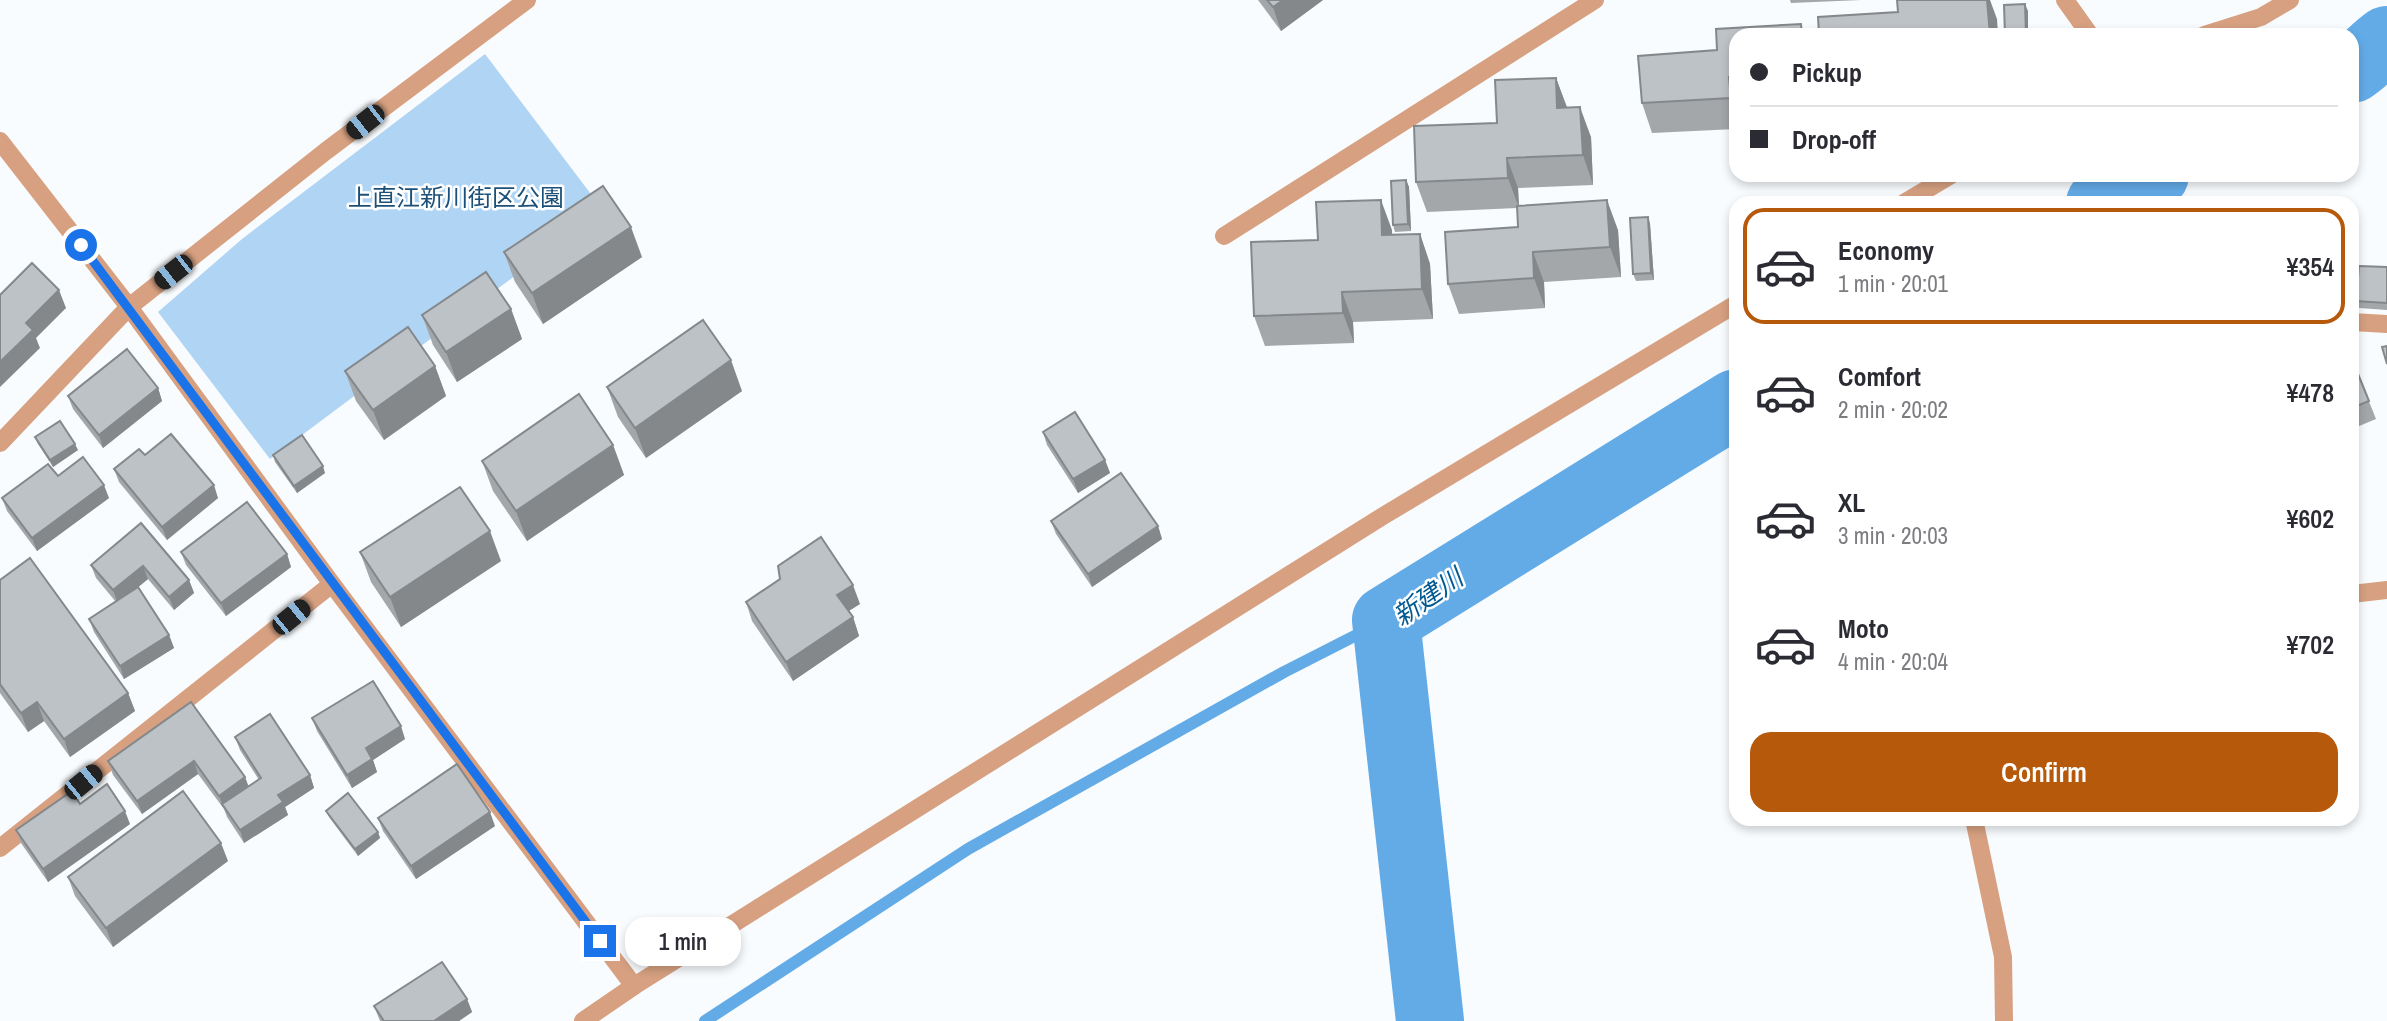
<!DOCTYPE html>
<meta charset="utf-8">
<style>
:root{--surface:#fff;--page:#f7f7f7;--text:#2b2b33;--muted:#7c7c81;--line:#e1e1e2;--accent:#b7590b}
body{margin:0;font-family:"Archivo Narrow","Noto Sans JP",sans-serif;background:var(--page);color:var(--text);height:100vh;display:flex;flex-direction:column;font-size:26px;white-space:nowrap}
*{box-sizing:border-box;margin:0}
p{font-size:23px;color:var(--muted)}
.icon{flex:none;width:38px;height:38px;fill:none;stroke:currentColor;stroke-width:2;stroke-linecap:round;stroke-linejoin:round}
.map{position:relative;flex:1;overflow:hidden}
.sheet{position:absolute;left:1729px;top:196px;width:630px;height:630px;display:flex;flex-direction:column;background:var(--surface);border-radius:21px;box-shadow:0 4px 10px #0003}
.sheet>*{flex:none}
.hud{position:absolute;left:1729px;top:28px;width:630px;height:154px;border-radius:21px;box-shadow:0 4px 10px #0003;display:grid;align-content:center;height:154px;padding:0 21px;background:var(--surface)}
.end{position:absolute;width:32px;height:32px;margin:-16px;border:9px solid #1a73e8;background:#fff;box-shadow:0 0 0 4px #fff}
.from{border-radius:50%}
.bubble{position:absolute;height:49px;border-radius:21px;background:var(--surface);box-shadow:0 4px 10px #0003;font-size:23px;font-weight:600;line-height:49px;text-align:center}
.car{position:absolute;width:21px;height:42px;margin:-21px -10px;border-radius:9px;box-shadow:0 0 5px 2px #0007;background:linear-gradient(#222 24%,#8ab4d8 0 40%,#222 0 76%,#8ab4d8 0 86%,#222 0)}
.hud b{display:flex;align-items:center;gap:24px;height:66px;font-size:26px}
.hud b+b{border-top:2px solid var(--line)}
.hud i{width:18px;height:18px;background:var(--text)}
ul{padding:12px 0 0;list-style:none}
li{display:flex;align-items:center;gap:21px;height:116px;margin:0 14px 10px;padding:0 7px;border:4px solid transparent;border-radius:21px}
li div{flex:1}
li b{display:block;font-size:26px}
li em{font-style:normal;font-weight:600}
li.active{border-color:var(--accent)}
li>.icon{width:63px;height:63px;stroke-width:1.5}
.action{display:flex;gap:14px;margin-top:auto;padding:14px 21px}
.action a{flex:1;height:80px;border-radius:21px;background:var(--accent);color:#fff;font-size:28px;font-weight:600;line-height:80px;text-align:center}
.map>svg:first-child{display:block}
.green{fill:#b0d4f4}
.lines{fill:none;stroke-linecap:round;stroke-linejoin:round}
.stream{stroke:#63abe7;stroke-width:12}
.river{stroke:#63abe7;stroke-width:68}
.minor{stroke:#d7a181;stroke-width:18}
.wall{fill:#a3a7aa}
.shaded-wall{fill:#84888b}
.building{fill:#bdc2c6;stroke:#84888b;stroke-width:2}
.route{stroke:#1a73e8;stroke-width:9}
.labels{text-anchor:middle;stroke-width:5;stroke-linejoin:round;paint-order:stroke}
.park-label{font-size:24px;fill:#1c5078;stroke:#fff}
.water-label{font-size:26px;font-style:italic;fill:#005991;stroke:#fff}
</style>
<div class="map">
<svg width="2387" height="1021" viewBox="0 0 2387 1021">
<rect width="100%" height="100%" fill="#f9fcfe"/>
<!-- green -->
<path class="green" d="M485,54L603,210L270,459L158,312L242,239Z"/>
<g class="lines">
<!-- stream -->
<path class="stream" d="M705,1021L968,849L1284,672L1386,620"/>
<!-- river -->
<g class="river">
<path d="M2352,69C2365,61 2374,49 2387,40"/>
<path d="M2100,203L2155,175"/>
<path d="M1430,1021L1386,620L1736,403"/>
</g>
<!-- minor -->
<g class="minor">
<path d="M2065,0L2090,35"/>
<path d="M2204,35L2261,17L2290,0"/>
<path d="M0,141L129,307L332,584L634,986"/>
<path d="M1904,203L1951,175"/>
<path d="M1224,236L1595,0"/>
<path d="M2352,322L2387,324"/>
<path d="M0,443L129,307L326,151L527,0"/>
<path d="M2352,594L2387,590"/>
<path d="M1974,819L2003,957L2004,1021"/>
<path d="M0,848L332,584"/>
<path d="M583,1021L634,986L1383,516L1736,304"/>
</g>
</g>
<!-- wall -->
<g class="wall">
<path d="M1258,0H1323L1281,31Z"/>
<path d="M1790,0H1861L1791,3Z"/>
<path d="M1736,35V129L1652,133L1642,103L1717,50Z"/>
<path d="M1556,78L1567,107L1591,137L1593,185L1518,188L1519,206L1618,230L1621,277L1544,282L1545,308L1459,314L1448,284L1518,227L1517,208L1427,212L1416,182L1497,123Z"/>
<path d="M1406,180L1409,187L1411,231L1395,232L1393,225Z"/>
<path d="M1648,217L1650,224L1654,280L1636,281L1633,274Z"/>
<path d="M1392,230V235L1420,234L1430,264L1433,319L1353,322L1354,343L1265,346L1254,316L1318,240Z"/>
<path d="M504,252L642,257L543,324L515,282Z"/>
<path d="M2387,267V310L2359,308L2356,301Z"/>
<path d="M511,309L522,339L457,382L433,345L422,315Z"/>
<path d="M2352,359L2376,419L2352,429Z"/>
<path d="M435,366L446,396L384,440L356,401L345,371Z"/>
<path d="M607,387L742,391L646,458L618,417Z"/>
<path d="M158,388L162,401L103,448L73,409L68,396Z"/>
<path d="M1043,432L1105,460L1110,473L1078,493L1047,445Z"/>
<path d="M35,437L78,450L53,467L38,444Z"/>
<path d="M613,445L624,475L527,541L493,491L482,461Z"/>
<path d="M145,455L218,498L167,540L119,482L114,469Z"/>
<path d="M273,455L325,473L297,493L275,462Z"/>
<path d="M58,476L109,498L37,551L7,511L2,498Z"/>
<path d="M1051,521L1158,526L1162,539L1092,587L1056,534Z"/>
<path d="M141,523L189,580L194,593L174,610L148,579L134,590L169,635L174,648L124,679L94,632L89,619L116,602L96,578L91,565Z"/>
<path d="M181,552L287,554L291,567L226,616L186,565Z"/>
<path d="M360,552L501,561L401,627L371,582Z"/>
<path d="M0,580L128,693L135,711L70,757L44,721L28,732L0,693Z"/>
<path d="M746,602L860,604L848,611L853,617L859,636L793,681L752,621Z"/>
<path d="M191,702L245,777L248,786L259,780L240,750L235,737L310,775L314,788L285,807L288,815L244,843L227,817L224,809L198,774L142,814L113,775L108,761Z"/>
<path d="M312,718L405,739L373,760L377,772L352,788L317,731Z"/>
<path d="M80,804L130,824L48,882L21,843L16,830Z"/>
<path d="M326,811L378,832L380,838L358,856L329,817Z"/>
<path d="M378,818L495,826L416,879L383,831Z"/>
<path d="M228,861L113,947L75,896L68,877Z"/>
<path d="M467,999L472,1012L459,1021H380L374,1006Z"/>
</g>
<!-- shaded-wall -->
<g class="shaded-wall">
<path d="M1283,0H1323L1281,31L1273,7Z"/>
<path d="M1987,0H1990L1997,19L1998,35H1990Z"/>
<path d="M2025,4L2028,11V35H2026Z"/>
<path d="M1729,77L1736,96V112L1731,98Z"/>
<path d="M1556,78L1567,108H1557Z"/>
<path d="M1580,107L1591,137L1593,185L1583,155Z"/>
<path d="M1507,158L1518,188L1519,208L1508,178Z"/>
<path d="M1406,180L1409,187L1411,231L1408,224Z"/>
<path d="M1381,200L1392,230L1393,265L1382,235Z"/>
<path d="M1607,200L1618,230L1621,277L1610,247Z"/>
<path d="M1648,217L1650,224L1654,280L1651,273Z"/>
<path d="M631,227L642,257L543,324L532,293Z"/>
<path d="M1420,234L1430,264L1433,319L1422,289Z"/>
<path d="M1533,252L1544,282L1545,308L1534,278Z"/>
<path d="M59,290L66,308L36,338L40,348L0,387V362L26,323Z"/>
<path d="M1342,292L1353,322L1354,343L1343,313Z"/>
<path d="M511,309L522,339L457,382L446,352Z"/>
<path d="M731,360L742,391L646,458L635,428Z"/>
<path d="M435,366L446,396L384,440L373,410Z"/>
<path d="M158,388L162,401L103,448L99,435Z"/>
<path d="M75,444L78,450L53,467L50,460Z"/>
<path d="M613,445L624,475L527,541L516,511Z"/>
<path d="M1105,460L1110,473L1078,493L1073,479Z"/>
<path d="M323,466L325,473L297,493L294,486Z"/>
<path d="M104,485L109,498L37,551L32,538Z"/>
<path d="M214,485L218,498L167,540L162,527Z"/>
<path d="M1158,526L1162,539L1092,587L1088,574Z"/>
<path d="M490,531L501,561L401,627L390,597Z"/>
<path d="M287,554L291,567L226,616L221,603Z"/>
<path d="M143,566L148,579L118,604L113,590Z"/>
<path d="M189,580L194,593L174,610L169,597Z"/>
<path d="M853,585L860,604L844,614L837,595Z"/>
<path d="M853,617L859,636L793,681L786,662Z"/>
<path d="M169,635L174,648L124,679L120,666Z"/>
<path d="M128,693L135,711L70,757L64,739Z"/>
<path d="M37,702L44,721L28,732L21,713Z"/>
<path d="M401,726L405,739L373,760L377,772L352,788L347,775L366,748Z"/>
<path d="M194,761L198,774L142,814L137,801Z"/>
<path d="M310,775L314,788L285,807L288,815L244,843L240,830L278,795Z"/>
<path d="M245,777L250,790L222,804L224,809L219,796Z"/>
<path d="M125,811L130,824L48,882L43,869Z"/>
<path d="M490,812L495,826L416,879L411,866Z"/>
<path d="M378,832L380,838L358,856L355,849Z"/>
<path d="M221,843L228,861L113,947L106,928Z"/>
<path d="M467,999L472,1012L459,1021H434Z"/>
</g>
<!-- building -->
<g class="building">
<path d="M1267,0H1283L1273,7Z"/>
<path d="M1897,0H1987L1990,35H1819L1818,17L1898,12Z"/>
<path d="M2025,4L2026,35H2005L2004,5Z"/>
<path d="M1801,24L1802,35H1736V77H1729L1731,98L1642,103L1638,56L1717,50L1716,29Z"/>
<path d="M1556,78L1557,108L1580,107L1583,155L1507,158L1508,178L1416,182L1414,126L1497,123L1495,80Z"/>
<path d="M1406,180L1408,224L1393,225L1391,181Z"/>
<path d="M603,186L631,227L532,293L504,252Z"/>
<path d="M1381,200L1382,235L1420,234L1422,289L1342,292L1343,313L1254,316L1251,242L1318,240L1316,202Z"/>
<path d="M1607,200L1610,247L1533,252L1534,278L1448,284L1445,232L1518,227L1517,206Z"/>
<path d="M1648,217L1651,273L1633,274L1630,218Z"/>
<path d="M32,263L59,290L26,323L33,330L0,362V295Z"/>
<path d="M2359,266L2387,267V303L2356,301Z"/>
<path d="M486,272L511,309L446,352L422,315Z"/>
<path d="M703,320L731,360L635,428L607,387Z"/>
<path d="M408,327L435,366L373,410L345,371Z"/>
<path d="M2387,346V364L2382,347Z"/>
<path d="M127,349L158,388L99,435L68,396Z"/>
<path d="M2352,359L2369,401L2352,408Z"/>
<path d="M579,394L613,445L516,511L482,461Z"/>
<path d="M1075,412L1105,460L1073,479L1043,432Z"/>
<path d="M60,421L75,444L50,460L35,437Z"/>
<path d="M171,434L214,485L162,527L114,469L139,449L145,455Z"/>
<path d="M302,435L323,466L294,486L273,455Z"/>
<path d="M83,457L104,485L32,538L2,498L48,464L58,476Z"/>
<path d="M1121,473L1158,526L1088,574L1051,521Z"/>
<path d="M460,487L490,531L390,597L360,552Z"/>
<path d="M247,502L287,554L221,603L181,552Z"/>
<path d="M141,523L189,580L169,597L143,566L113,590L91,565Z"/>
<path d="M821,537L853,585L837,595L853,617L786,662L746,602L780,579L778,566Z"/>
<path d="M30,558L128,693L64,739L37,702L21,713L0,684V580Z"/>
<path d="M138,587L169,635L120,666L89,619Z"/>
<path d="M373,681L401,726L366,748L372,759L347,775L312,718Z"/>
<path d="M191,702L245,777L219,796L194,761L137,801L108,761Z"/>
<path d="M270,714L310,775L278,795L283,802L240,830L222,804L261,778L235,737Z"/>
<path d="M457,764L490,812L411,866L378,818Z"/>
<path d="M107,784L125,811L43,869L16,830L72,791L80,804Z"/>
<path d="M183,791L221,843L106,928L68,877Z"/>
<path d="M348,793L378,832L355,849L326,811Z"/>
<path d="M442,962L467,999L434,1021H384L374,1006Z"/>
</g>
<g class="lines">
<!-- route -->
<path class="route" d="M81,245L600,941"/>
</g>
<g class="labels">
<!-- park labels -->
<g class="park-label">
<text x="456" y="206">上直江新川街区公園</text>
</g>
<!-- water labels -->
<g class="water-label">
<text transform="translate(1428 597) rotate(-35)" y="9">新建川</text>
</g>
</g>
</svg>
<i class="end from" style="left:81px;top:245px"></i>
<i class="end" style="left:600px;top:941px"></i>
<div class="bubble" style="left:625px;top:917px;width:116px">1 min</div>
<i class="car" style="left:365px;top:122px;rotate:232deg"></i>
<i class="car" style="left:173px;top:272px;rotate:232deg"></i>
<i class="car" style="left:291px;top:617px;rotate:51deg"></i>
<i class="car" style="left:83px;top:782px;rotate:51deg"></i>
<div class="hud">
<b><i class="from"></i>Pickup</b>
<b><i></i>Drop-off</b>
</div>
<section class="sheet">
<ul>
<li class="active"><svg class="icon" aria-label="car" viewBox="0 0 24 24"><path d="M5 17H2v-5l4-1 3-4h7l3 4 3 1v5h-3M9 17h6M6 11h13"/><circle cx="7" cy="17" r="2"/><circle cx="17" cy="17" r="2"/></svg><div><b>Economy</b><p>1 min · 20:01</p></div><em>¥354</em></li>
<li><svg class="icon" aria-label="car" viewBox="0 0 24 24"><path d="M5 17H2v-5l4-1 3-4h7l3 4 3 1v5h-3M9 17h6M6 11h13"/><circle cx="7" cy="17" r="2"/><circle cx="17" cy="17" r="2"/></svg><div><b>Comfort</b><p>2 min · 20:02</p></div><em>¥478</em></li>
<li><svg class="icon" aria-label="car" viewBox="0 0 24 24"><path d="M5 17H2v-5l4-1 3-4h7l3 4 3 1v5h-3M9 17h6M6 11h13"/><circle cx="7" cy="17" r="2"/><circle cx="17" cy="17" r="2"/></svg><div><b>XL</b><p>3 min · 20:03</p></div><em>¥602</em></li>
<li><svg class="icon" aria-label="car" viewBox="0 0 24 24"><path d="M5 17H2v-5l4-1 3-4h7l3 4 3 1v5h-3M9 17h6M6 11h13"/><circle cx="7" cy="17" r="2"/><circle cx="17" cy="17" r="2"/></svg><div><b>Moto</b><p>4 min · 20:04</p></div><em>¥702</em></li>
</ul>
<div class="action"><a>Confirm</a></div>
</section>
</div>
